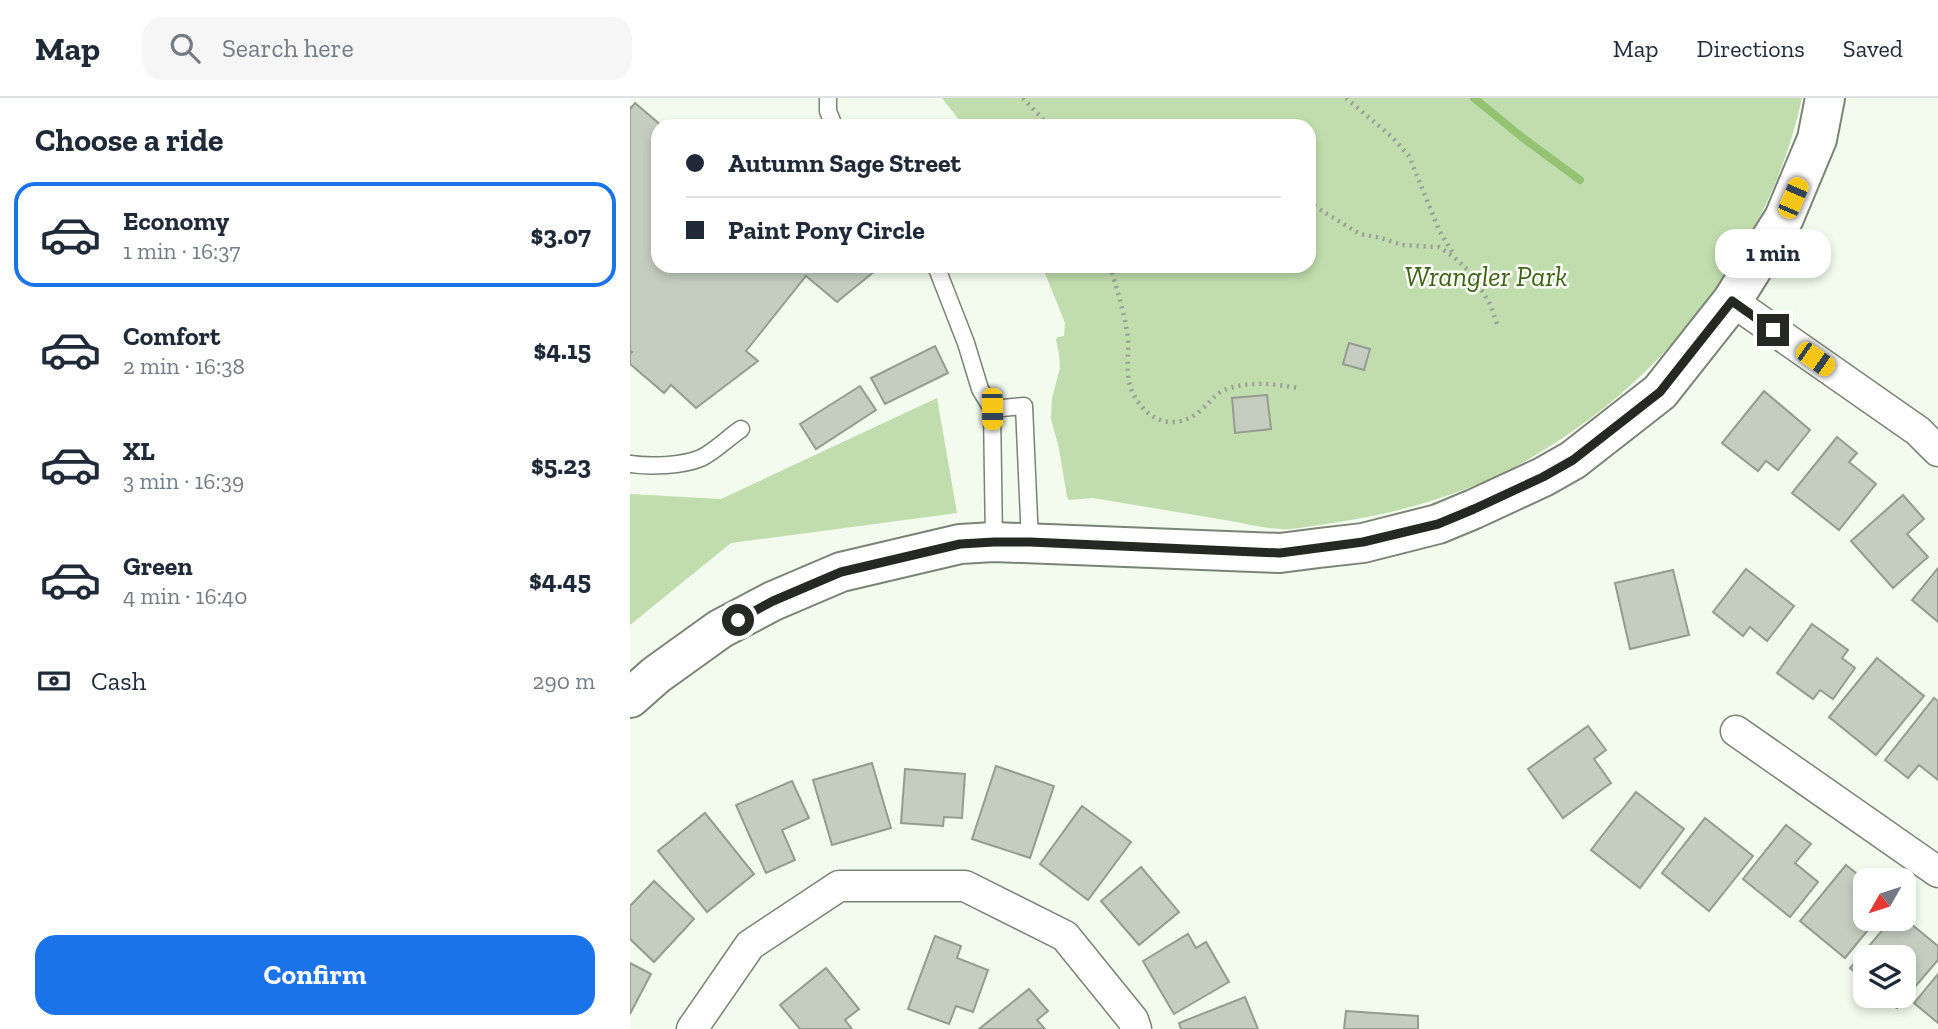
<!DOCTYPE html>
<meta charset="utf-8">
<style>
:root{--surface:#fff;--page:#f6f6f7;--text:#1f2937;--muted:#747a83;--line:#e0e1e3;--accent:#1a73e8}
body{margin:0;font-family:"Zilla Slab",serif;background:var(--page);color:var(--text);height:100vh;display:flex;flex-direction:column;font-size:26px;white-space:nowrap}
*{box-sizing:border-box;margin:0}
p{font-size:23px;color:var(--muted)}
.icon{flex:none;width:38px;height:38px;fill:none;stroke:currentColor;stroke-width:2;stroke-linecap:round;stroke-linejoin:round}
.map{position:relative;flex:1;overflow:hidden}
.drawer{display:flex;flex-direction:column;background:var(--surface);width:630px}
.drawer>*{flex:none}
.banner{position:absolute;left:21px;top:21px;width:665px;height:154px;border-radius:21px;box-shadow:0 4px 10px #0003;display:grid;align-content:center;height:154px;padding:0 35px;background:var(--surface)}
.needle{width:46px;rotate:231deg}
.tools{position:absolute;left:1223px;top:770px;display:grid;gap:14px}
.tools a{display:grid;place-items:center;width:63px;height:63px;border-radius:14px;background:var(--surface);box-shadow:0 4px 10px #0003;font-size:35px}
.end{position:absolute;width:32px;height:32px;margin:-16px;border:9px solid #252823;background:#fff;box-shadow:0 0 0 4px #fff}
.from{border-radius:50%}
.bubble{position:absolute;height:49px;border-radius:21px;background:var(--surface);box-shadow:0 4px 10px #0003;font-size:23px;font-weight:700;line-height:49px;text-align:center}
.car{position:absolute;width:21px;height:42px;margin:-21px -10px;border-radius:9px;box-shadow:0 0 5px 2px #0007;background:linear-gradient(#f5c518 24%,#345 0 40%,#f5c518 0 76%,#345 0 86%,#f5c518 0)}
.banner b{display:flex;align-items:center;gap:24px;height:66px;font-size:26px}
.banner b+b{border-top:2px solid var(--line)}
.banner i{width:18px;height:18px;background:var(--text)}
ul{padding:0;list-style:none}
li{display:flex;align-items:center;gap:21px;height:105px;margin:0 14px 10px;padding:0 21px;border:4px solid transparent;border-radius:21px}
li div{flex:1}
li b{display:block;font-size:26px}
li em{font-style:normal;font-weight:700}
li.on{border-color:var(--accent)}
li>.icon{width:63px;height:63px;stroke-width:1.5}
h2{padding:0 35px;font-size:32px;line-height:84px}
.pay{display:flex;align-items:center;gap:18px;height:77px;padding:0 35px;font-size:26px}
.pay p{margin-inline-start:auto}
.button{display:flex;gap:14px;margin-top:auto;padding:14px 35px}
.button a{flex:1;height:80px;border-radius:21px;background:var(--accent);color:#fff;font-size:28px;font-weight:700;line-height:80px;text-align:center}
header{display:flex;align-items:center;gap:42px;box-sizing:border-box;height:98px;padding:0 35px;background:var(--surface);border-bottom:2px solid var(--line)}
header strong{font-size:33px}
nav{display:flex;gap:38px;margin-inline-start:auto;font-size:24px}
.search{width:490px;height:63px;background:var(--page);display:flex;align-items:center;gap:18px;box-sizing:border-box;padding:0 24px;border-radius:21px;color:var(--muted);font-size:26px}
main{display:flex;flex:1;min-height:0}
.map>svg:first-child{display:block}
.green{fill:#c1ddad}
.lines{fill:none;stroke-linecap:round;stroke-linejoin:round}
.stream{stroke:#96c273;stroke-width:8}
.building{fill:#c5cdc0;stroke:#949c8f;stroke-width:2}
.service-casing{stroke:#7b8276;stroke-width:19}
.minor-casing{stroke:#7b8276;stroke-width:33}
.tertiary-casing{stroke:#7b8276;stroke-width:42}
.path{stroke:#989e94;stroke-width:4.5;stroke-dasharray:2 5;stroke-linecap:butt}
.service{stroke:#fff;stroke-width:16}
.minor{stroke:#fff;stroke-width:30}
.tertiary{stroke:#fff;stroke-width:38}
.route{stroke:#252823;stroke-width:9}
.labels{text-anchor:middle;stroke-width:5;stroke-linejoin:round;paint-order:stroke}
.park-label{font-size:28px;font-style:italic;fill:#3d6412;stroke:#fff}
</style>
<header>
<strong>Map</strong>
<div class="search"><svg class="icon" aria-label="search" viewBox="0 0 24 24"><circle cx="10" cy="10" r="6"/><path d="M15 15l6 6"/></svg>Search here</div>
<nav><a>Map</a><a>Directions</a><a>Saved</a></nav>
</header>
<main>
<section class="drawer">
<h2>Choose a ride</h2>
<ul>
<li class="on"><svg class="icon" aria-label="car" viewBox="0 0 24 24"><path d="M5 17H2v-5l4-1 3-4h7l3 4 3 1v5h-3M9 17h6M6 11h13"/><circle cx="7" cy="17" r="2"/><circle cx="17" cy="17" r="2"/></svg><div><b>Economy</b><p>1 min · 16:37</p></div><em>$3.07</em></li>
<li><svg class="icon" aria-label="car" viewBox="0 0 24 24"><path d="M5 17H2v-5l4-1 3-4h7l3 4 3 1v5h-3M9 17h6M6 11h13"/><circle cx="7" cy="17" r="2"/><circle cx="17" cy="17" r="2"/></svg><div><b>Comfort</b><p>2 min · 16:38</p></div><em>$4.15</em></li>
<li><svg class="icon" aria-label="car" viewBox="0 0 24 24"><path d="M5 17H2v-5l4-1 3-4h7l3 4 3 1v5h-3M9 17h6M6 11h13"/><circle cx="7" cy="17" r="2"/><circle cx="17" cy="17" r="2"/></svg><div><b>XL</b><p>3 min · 16:39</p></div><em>$5.23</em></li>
<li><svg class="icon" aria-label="car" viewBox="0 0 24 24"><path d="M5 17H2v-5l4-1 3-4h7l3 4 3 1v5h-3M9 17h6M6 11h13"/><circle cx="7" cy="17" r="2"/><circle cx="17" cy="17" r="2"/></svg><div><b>Green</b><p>4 min · 16:40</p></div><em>$4.45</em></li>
</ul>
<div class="pay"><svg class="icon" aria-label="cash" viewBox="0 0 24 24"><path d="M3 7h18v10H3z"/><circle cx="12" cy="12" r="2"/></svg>Cash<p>290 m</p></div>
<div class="button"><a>Confirm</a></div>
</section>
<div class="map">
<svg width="1308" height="931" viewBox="0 0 1308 931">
<rect width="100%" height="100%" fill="#f2fbed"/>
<!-- green -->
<g class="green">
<path d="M312,0H1172C1139,152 1033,284 899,361C857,386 809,402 761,414C735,420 709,424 683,428C673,429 662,432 651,431C631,430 609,424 589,421C547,414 505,407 463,400L439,402L437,399L429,350L421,321L422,300L430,270L429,257L426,241L428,239L434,238L435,225L412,168H679V28H334Z"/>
<path d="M307,300L327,415L101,445L0,527V396L91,401Z"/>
</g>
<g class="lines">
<!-- stream -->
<path class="stream" d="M844,0L893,40L950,82"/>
</g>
<!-- building -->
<g class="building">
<path d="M5,5L32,28H28V168H251L207,204L176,178L116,253L128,263L66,310L41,287L34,295L0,266V256L2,254L0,253V9L1,10Z"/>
<path d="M719,245L740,251L734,272L713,266Z"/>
<path d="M305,248L318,275L255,306L241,280Z"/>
<path d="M230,288L246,312L186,351L170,326Z"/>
<path d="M1134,293L1180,332L1148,372L1136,363L1128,373L1092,345Z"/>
<path d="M637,297L641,331L605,335L602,300Z"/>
<path d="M1207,339L1227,355L1219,364L1246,386L1209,432L1162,395Z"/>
<path d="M1273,397L1294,421L1277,436L1298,459L1263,490L1221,443Z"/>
<path d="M1308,470V524L1282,502Z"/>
<path d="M1116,471L1164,508L1137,543L1120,529L1113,538L1083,514Z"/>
<path d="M1043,472L1059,537L1000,551L985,485Z"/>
<path d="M1182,526L1218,552L1212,560L1225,570L1203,601L1190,592L1183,601L1147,575Z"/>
<path d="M1247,560L1294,598L1246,657L1199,619Z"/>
<path d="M1304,600L1308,603V682L1289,667L1278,680L1255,662Z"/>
<path d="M958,628L976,652L964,661L981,685L933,720L898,671Z"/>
<path d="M242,665L261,730L202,747L183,682Z"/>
<path d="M366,668L424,688L400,760L342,741Z"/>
<path d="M275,671L335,676L332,720L314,719L313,728L271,725Z"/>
<path d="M162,683L179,720L152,732L165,762L136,775L106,707Z"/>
<path d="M1006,694L1054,731L1010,790L961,752Z"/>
<path d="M452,708L501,744L458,802L410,766Z"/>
<path d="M75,715L124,776L77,814L28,753Z"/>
<path d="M1075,720L1123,758L1079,813L1032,775Z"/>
<path d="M1156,727L1181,746L1165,765L1188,784L1160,819L1113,781Z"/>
<path d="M1216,767L1236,783V786L1228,796L1236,802V821H1247L1215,860L1170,823Z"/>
<path d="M511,769L549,814L509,847L471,803Z"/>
<path d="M24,783L64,821L24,864L0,841V808Z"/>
<path d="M1274,820L1308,848V862L1267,910L1252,898H1274V859H1236V883L1220,870L1262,821Z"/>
<path d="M558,836L566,850L576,844L599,884L544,916L513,863Z"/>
<path d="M305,838L331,848L327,860L358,872L343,914L326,908L319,926L278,911Z"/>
<path d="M0,865L21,876L0,916Z"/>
<path d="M196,870L229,911L215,922L222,931H170L150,907Z"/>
<path d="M1308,876V925L1284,905Z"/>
<path d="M399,891L418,913L407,922L415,931H349Z"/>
<path d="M615,899L628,931H551L549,925Z"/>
<path d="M716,913L788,918V931H714Z"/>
</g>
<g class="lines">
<defs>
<g id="service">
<path d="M198,0V13L204,28"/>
<path d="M306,168L336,245L350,291L362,311L364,444"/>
<path d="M362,311L394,308L400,444"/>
<path d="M0,366C20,369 52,368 71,360C84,354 99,339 111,331"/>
</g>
<g id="minor">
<path d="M1102,203L1288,333L1308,353"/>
<path d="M1106,633L1308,774"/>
<path d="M62,931L120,847L209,788H335L435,838L503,922L506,931"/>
</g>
<path id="tertiary" d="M0,600L26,577L90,531L143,503L211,474L330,446L364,444L650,455L689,450L733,445L808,426L844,411L913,379L943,362L1030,294L1102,203L1154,120L1187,41L1195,0"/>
</defs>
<!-- service casing -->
<use href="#service" class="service-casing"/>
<!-- minor casing -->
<use href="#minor" class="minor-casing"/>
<!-- tertiary casing -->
<use href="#tertiary" class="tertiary-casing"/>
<!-- path -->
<g class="path">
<path d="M393,0L419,28"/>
<path d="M716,0L763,40L779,58L809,132L824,157"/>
<path d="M679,103L689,111L730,136L751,140L772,147L809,149L825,160L841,175L860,206L867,226"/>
<path d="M480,168C487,192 495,216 498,241C499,254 496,270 499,283C501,295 509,307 518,315C534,328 555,327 571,312C582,303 584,295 600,290C623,283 645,286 669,290"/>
</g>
<!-- service -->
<use href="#service" class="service"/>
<!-- minor -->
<use href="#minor" class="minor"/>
<!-- tertiary -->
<use href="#tertiary" class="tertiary"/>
</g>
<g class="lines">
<!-- route -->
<path class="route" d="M108,522L143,503L211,474L330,446L364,444H400L650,455L733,444L808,426L844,411L913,379L943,362L1030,294L1102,203L1143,232"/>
</g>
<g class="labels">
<!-- park labels -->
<g class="park-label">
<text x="856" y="188">Wrangler Park</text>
</g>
</g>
</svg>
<div class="tools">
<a><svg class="needle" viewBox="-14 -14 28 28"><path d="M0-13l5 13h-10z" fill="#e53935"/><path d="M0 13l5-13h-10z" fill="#747a83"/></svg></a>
<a><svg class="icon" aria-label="layers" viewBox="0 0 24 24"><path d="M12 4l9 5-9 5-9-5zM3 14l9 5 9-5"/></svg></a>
</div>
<i class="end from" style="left:108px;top:522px"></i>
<i class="end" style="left:1143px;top:232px"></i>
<div class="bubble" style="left:1085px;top:131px;width:116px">1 min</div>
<i class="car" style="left:1163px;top:100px;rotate:23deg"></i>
<i class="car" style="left:1185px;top:261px;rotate:125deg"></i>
<i class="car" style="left:362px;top:311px;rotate:179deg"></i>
<div class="banner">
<b><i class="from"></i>Autumn Sage Street</b>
<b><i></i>Paint Pony Circle</b>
</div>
</div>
</main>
